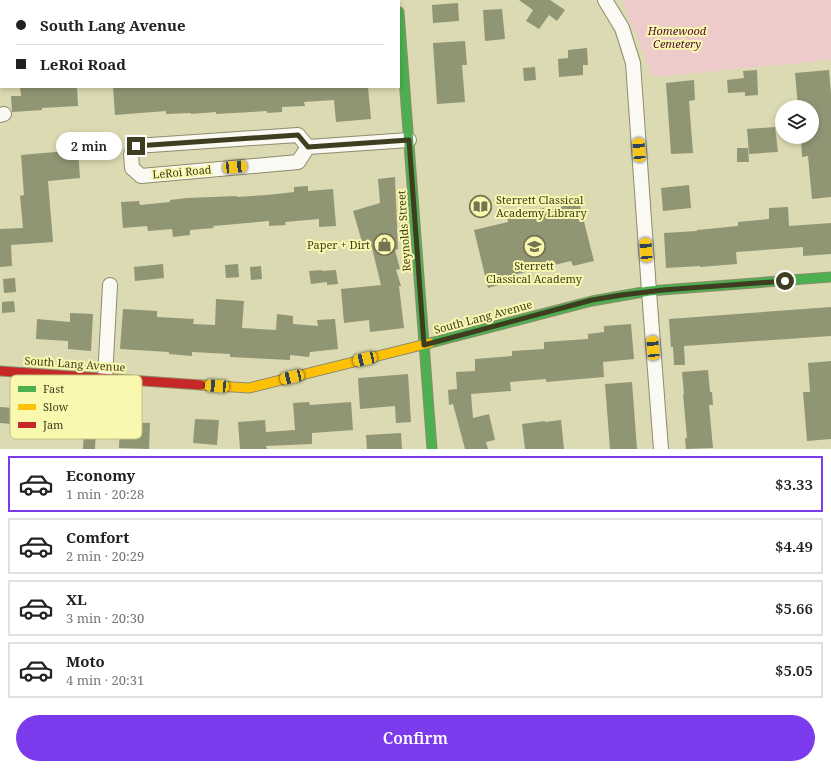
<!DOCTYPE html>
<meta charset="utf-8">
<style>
:root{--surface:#fff;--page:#f6f6f6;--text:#222;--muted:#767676;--line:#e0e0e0;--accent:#7c3aed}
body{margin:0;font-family:"Noto Serif",serif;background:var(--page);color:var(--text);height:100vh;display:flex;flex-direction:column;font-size:15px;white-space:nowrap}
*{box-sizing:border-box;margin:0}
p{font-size:13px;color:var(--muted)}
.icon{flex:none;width:22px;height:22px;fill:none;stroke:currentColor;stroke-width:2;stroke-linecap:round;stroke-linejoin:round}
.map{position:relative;height:449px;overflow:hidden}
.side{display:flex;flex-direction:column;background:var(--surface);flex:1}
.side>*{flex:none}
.guide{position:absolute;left:0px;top:0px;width:400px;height:88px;box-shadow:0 2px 6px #0003;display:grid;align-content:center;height:88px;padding:0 16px;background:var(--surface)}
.buttons{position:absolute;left:775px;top:100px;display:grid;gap:8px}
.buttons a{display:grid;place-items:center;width:44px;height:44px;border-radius:50%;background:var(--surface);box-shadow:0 2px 6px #0003;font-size:20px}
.end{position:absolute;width:18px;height:18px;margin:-9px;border:5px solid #3e3d1f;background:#fff;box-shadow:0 0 0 2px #fff}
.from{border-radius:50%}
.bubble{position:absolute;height:28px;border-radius:14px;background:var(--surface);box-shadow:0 2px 6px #0003;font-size:13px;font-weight:600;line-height:28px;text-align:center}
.car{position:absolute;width:12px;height:24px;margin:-12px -6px;border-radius:5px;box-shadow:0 0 3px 1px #0007;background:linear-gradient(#f5c518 24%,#345 0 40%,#f5c518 0 76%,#345 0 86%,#f5c518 0)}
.guide b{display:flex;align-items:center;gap:14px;height:38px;font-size:15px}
.guide b+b{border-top:1px solid var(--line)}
.guide i{width:10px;height:10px;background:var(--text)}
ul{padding:7px 0 0;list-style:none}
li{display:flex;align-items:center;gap:12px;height:56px;margin:0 8px 6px;padding:0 8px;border:2px solid var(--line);border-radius:0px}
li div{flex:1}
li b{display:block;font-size:15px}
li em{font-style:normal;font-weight:600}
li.active{border-color:var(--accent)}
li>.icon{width:36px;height:36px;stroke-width:1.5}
.cta{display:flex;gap:8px;margin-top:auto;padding:8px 16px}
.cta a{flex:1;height:46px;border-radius:24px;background:var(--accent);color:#fff;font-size:16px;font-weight:600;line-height:46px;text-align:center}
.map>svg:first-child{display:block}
.green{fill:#edcbca}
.building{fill:#909574}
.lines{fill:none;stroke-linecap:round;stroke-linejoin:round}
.street-casing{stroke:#8d8c6c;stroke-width:16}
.fast-casing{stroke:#8d8c6c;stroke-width:11}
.slow-casing{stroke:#8d8c6c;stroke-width:11}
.jam-casing{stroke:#8d8c6c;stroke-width:11}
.street{stroke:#faf9f3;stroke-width:14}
.fast{stroke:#4caf50;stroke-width:9}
.slow{stroke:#ffc107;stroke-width:9}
.jam{stroke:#c62828;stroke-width:9}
.route{stroke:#3e3d1f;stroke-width:5}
.labels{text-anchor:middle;stroke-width:4;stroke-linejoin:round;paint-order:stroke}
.park-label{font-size:11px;font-style:italic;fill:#4a0a33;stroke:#f9f8ae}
.street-label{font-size:11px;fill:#3e3d1f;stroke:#f9f8ae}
.poi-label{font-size:11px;fill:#3e3d1f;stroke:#f9f8ae;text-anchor:start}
.key{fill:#f9f8ae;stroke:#c1c083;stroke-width:1}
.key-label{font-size:11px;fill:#3e3d1f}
</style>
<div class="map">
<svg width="831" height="449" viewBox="0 0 831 449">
<rect width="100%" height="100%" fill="#dbdab2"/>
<!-- green -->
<path class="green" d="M622,0H831V60L653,77Z"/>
<!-- building -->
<g class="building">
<path d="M519,0H550L565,10L557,21L549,15L539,29L526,21L533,10Z"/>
<path d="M458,3L459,21L433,23L432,5Z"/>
<path d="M502,9L505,39L485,41L483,10Z"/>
<path d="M465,41L467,65H462L465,102L437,104L433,43Z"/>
<path d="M587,48L588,65H583V75L559,77L558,59L568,58V50Z"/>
<path d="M535,67L536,80L524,81L523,68Z"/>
<path d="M757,70L758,95L745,96V92L728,93L727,80L744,78L743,71Z"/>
<path d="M829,70L831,94V197L812,199L808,156L802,157L801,137H812V107H798L795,73Z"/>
<path d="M694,80L695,100L689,101L693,153L671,154L666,83Z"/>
<path d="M20,87H77L78,106L42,108V110L12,112L11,96H21Z"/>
<path d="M113,87H304V88L317,87H368L371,119L336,122L334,100L304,102L305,106L282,107V112L267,113V111L216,114V112L191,114V113L166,114V111L115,115Z"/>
<path d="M775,127L778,152L749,154L747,129Z"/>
<path d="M737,148H748L749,162H737Z"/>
<path d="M78,150L80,178L48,181L53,242L11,245L12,266L0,267V229L23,228L20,196L24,195L21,155Z"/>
<path d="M395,177L398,249L395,250L400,269L396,270L401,286H399L404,328L370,332L369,320L344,323L341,289L381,285L370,240L362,242L353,211L380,203L378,179Z"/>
<path d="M689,185L691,208L663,211L661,188Z"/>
<path d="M308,186V191L333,189L336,226L319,227V219L285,222L286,225L269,226V221L213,226L214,228L190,230V235L173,237L172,229L148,231L147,226L123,228L121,202L139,201L140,205L170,202V200L187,198L237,196V197L267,195L294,192V187Z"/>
<path d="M579,202L594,261L573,266L571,261L505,277L506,283L488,288L474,230L508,222L507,217L544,208L545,211Z"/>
<path d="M788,207L789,226L831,223V254L803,256V247L736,252L737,264L700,267V266L666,268L664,233L697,231V230L738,226V222L769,219V208Z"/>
<path d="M163,264L164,278L135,281L134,267Z"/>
<path d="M238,264L239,277L226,278L225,265Z"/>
<path d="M261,266L262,279L251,280L250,267Z"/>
<path d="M322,270V271L336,270L338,284L327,285V282L311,284L309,271Z"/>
<path d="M15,278L16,292L4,293L3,279Z"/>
<path d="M216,299L244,301L242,328L276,330L277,314L293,316V324L318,326L317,320L335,319L338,349L310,352L309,357L290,355V360L230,357V354L192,352V356L169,354V352L120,349L123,309L157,311V317L194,319L193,324L215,325Z"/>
<path d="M14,301L15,312L2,313V302Z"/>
<path d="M831,307V336L684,346L685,365H674L673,347H671L669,319Z"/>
<path d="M70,313L93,314L91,351L68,349V341L36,339L37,319L70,322Z"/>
<path d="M631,324L634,359L603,362L604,377L546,382V379L510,382L511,391L471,394L473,418L489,414L495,440L486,442L488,449H465L453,404L449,405L448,390L457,389L456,372L475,371V359L512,356V351L544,349V342L588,339V334L604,332V326Z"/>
<path d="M831,361V439L807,441L803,392H810L808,363Z"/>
<path d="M708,370L710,392H712L713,405H709L713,448L686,449L685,438H687L683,394H684L682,372Z"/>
<path d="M408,374L411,422L396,423L395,406L360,409L358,378Z"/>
<path d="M632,382L637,449H610L605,384Z"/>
<path d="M15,391L41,392L40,395L100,399L98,425H96L95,449H83L84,430L0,423V407L14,408Z"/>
<path d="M309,402L310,405L351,402L353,430L312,433V444L266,446L267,449H240L238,422L265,420L266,432L295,430L293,403Z"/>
<path d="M195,419L219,420L217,445L193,443Z"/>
<path d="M561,420L564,449H525L522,424L545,421V422Z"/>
<path d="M120,422L150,423L149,449L119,448Z"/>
<path d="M401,433L402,449H367L366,435Z"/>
</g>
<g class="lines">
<defs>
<g id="street">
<path d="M605,0L622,28L633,63L649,291L661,449"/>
<path d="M0,115L4,114"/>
<path d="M308,147L298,162L141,176L132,168L131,154L136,146L298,135L308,147L409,140"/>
<path d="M105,378L110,285"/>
</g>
<g id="fast">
<path d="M399,12L432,449"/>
<path d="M430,343L592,301L649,291L831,277"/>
</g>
<path id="slow" d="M201,385L249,388L430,343"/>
<path id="jam" d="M0,371L201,385"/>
</defs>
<!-- street casing -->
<use href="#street" class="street-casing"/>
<!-- fast casing -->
<use href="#fast" class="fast-casing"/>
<!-- slow casing -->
<use href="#slow" class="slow-casing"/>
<!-- jam casing -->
<use href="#jam" class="jam-casing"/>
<!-- street -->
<use href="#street" class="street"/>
<!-- fast -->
<use href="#fast" class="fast"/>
<!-- slow -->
<use href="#slow" class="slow"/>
<!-- jam -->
<use href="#jam" class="jam"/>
</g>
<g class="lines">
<!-- route -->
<path class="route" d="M136,146L298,135L308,147L409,140L424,345L592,300L622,295L663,290L785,281"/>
</g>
<!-- icons -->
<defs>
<symbol id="library-ring" viewBox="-11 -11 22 22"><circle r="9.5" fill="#f9f8ae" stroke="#757452" stroke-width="1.5"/><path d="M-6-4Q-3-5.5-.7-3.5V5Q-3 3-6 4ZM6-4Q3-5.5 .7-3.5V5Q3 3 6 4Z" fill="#757452"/></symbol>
<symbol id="shop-ring" viewBox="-11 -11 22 22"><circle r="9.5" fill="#f9f8ae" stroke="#757452" stroke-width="1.5"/><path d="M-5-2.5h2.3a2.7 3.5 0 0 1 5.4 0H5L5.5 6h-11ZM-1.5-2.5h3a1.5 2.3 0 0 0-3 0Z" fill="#757452"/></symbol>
<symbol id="school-ring" viewBox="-11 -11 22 22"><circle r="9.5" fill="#f9f8ae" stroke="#757452" stroke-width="1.5"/><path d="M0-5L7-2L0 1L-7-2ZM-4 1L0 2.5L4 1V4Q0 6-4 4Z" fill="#757452"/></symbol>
</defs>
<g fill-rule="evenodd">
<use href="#library-ring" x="468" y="194" width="25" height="25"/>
<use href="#shop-ring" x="372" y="232" width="25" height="25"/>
<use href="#school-ring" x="522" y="234" width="25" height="25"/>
</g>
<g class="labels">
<!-- park labels -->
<g class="park-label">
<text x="677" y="35">Homewood<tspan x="677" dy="13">Cemetery</tspan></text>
</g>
<!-- street labels -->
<g class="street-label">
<text transform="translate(182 172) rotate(-5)" y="4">LeRoi Road</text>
<text transform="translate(404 231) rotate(-94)" y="4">Reynolds Street</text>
<text transform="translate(483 317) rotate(-15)" y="4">South Lang Avenue</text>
<text transform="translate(75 364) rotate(4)" y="4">South Lang Avenue</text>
</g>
<!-- poi labels -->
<g class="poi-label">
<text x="496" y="204">Sterrett Classical<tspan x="496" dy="13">Academy Library</tspan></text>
<text x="370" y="249" text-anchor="end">Paper + Dirt</text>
<text x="534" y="270" text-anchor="middle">Sterrett<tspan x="534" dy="13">Classical Academy</tspan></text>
</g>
</g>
<!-- legend -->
<rect x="10" y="375" width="132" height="64" rx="6" class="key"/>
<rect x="18" y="386" width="18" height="6" fill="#4caf50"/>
<rect x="18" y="404" width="18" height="6" fill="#ffc107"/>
<rect x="18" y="422" width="18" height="6" fill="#c62828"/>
<g class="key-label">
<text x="43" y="393">Fast</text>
<text x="43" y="411">Slow</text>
<text x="43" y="429">Jam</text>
</g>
</svg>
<div class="buttons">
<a><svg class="icon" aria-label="layers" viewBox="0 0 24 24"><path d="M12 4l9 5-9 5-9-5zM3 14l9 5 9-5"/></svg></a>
</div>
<i class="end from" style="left:785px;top:281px"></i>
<i class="end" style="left:136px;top:146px"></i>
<div class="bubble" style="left:56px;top:132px;width:66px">2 min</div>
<i class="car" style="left:639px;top:150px;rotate:356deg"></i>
<i class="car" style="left:235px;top:167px;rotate:85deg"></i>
<i class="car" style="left:646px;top:250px;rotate:356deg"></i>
<i class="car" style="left:653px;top:348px;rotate:355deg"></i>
<i class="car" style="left:365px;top:359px;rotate:257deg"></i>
<i class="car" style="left:292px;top:377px;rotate:257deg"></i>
<i class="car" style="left:217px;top:386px;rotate:274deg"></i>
<div class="guide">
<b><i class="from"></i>South Lang Avenue</b>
<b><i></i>LeRoi Road</b>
</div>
</div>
<section class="side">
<ul>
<li class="active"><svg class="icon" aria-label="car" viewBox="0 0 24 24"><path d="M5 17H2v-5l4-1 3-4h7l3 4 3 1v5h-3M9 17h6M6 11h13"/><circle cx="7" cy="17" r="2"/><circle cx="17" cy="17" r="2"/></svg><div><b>Economy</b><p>1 min · 20:28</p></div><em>$3.33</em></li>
<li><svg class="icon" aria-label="car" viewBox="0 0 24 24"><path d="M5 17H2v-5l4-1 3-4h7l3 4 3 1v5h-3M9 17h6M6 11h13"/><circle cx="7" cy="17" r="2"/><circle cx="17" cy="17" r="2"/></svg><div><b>Comfort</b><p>2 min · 20:29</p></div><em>$4.49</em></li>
<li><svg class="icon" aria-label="car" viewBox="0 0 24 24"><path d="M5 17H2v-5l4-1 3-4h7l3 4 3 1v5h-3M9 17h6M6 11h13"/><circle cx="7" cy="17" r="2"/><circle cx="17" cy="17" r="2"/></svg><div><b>XL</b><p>3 min · 20:30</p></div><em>$5.66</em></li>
<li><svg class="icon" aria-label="car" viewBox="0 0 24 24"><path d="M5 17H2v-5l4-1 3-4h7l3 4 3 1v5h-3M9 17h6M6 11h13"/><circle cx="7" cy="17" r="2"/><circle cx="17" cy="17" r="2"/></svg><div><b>Moto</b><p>4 min · 20:31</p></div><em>$5.05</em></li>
</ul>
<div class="cta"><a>Confirm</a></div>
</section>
